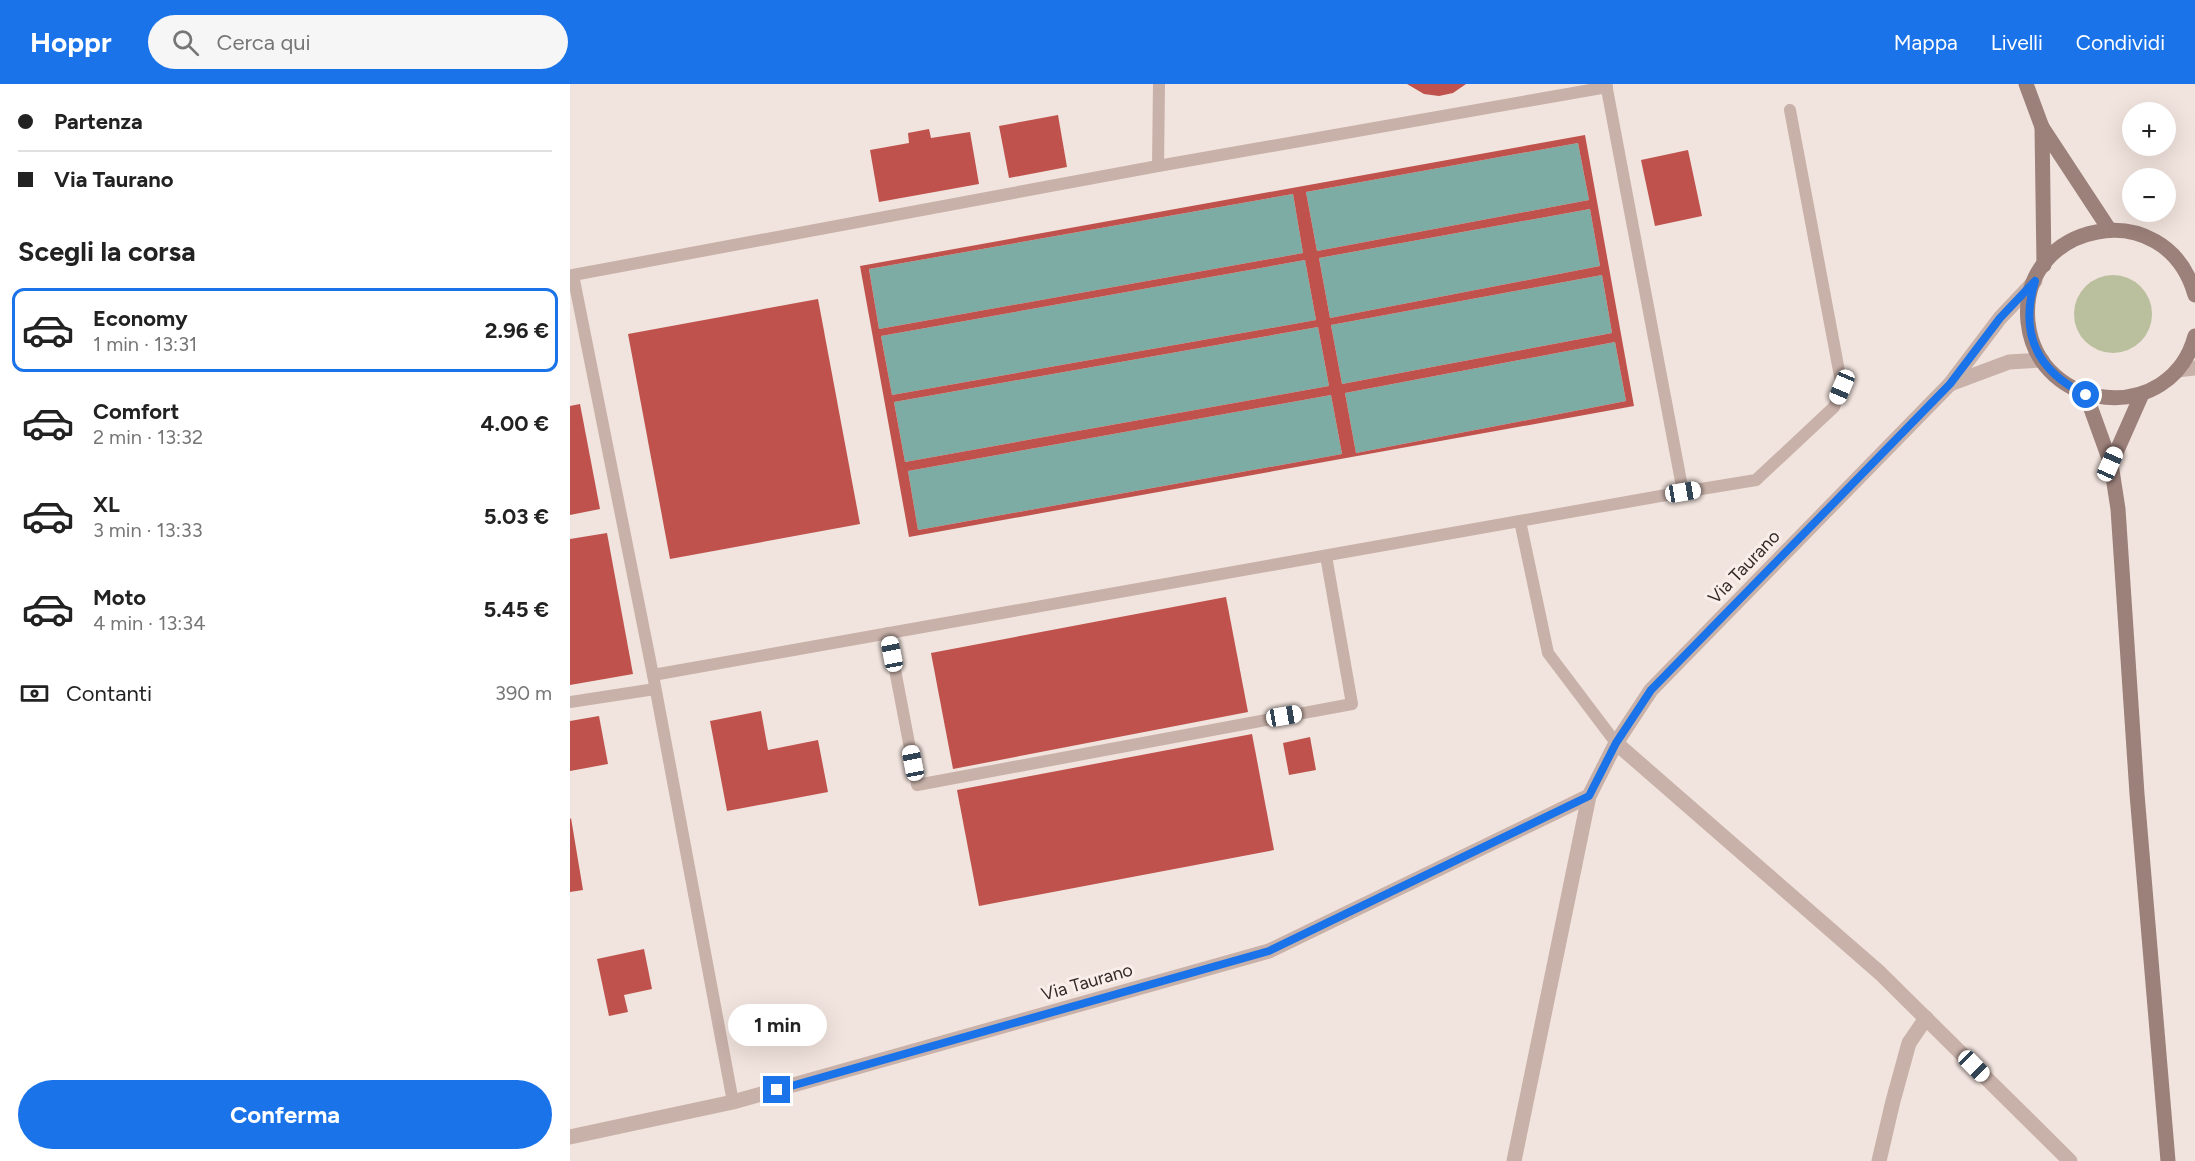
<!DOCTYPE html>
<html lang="it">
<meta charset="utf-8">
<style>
:root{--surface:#fff;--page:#f6f6f6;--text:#222;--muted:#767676;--line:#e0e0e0;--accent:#1a73e8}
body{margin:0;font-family:Figtree,sans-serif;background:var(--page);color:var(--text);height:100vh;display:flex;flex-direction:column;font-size:22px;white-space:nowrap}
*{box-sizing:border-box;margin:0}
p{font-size:20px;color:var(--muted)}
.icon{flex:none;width:33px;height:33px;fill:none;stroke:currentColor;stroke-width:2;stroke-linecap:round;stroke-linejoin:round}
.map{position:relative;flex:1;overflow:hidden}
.panel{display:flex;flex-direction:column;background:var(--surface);width:570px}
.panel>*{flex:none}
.hud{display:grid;align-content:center;height:132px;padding:0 18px;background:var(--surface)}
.buttons{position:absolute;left:1552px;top:18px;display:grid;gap:12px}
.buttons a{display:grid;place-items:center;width:54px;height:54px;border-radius:50%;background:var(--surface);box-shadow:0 6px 24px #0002;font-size:30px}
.end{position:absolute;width:27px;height:27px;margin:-14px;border:8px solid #1a73e8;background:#fff;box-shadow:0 0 0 3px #fff}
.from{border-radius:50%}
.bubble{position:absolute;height:42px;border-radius:21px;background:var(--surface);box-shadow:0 6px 24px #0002;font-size:20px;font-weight:700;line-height:42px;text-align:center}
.car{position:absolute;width:18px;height:36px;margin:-18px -9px;border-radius:8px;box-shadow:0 0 4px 2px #0007;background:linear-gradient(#fff 24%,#345 0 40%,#fff 0 76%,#345 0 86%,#fff 0)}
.hud b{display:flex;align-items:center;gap:21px;height:57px;font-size:22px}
.hud b+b{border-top:2px solid var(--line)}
.hud i{width:15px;height:15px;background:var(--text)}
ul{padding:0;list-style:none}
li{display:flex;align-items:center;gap:18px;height:84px;margin:0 12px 9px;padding:0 6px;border:3px solid transparent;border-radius:12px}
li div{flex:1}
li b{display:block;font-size:22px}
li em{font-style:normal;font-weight:700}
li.active{border-color:var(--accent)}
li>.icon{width:54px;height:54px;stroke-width:1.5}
h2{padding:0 18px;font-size:27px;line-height:72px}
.pay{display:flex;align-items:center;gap:15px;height:66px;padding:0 18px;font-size:22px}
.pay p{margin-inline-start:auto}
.button{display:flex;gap:12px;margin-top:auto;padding:12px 18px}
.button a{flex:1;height:69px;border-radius:36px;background:var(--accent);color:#fff;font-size:24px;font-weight:700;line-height:69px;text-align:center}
header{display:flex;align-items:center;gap:36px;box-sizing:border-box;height:84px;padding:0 30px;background:var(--accent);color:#fff}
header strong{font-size:28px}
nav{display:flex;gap:33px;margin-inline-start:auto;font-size:21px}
.search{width:420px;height:54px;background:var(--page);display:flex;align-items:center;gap:15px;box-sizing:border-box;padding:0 21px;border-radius:33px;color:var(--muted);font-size:22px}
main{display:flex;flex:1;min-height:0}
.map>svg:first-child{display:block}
.green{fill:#babf9d}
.water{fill:#7daca5}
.building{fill:#bf524c;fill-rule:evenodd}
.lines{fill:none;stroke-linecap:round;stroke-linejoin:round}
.lane{stroke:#c8b1a9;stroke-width:12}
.street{stroke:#c8b1a9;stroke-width:15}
.secondary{stroke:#9c807a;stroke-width:15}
.route{stroke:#1a73e8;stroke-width:8}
.labels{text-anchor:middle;stroke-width:6;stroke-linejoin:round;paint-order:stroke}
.street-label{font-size:18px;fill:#362a29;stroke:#f9eee9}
</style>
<header>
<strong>Hoppr</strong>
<div class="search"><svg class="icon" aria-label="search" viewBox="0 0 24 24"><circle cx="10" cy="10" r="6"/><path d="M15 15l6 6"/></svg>Cerca qui</div>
<nav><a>Mappa</a><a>Livelli</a><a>Condividi</a></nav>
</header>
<main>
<section class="panel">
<div class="hud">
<b><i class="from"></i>Partenza</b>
<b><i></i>Via Taurano</b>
</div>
<h2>Scegli la corsa</h2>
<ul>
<li class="active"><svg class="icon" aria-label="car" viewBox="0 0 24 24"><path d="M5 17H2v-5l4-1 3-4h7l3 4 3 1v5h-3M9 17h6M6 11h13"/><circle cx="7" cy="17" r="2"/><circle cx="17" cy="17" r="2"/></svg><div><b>Economy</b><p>1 min · 13:31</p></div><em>2.96 €</em></li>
<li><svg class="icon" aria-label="car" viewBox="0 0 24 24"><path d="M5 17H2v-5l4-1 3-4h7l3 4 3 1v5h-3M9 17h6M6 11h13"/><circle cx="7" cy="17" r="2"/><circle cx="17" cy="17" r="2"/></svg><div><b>Comfort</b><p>2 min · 13:32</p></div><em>4.00 €</em></li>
<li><svg class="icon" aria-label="car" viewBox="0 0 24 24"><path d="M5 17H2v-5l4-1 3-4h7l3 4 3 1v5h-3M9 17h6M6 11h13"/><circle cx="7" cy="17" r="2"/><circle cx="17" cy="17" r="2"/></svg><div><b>XL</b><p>3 min · 13:33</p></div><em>5.03 €</em></li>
<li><svg class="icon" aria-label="car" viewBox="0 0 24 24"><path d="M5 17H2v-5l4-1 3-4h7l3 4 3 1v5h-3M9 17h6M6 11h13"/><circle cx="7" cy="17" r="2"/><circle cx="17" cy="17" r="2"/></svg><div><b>Moto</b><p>4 min · 13:34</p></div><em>5.45 €</em></li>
</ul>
<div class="pay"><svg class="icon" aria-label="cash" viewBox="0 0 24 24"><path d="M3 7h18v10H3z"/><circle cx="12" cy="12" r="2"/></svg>Contanti<p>390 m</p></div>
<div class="button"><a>Conferma</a></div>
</section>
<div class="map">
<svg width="1625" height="1077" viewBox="0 0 1625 1077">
<rect width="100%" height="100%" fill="#f1e3dd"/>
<!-- green -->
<circle class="green" cx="1543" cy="230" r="39"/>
<!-- water -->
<g class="water">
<path d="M1008,59L1019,116L747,167L736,108Z"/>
<path d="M723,110L733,169L309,245L299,185Z"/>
<path d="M1020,125L1030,182L760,234L749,174Z"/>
<path d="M735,176L746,236L322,311L311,252Z"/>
<path d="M1032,191L1042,249L772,300L761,241Z"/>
<path d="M748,243L759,302L335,378L324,318Z"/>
<path d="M1045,258L1056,317L786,369L775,309Z"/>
<path d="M761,311L772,370L348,446L338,387Z"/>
</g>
<!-- building -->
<g class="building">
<path d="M837,0H896L883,9L869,12L854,10Z"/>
<path d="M488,31L497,83L439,94L429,42Z"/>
<path d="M359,45L361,54L400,48L409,100L309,118L300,66L339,59L338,49Z"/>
<path d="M1015,51L1064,322L339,453L290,182ZM1008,59L1019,116L747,167L736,108ZM723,110L733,169L309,245L299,185ZM1020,125L1030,182L760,234L749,174ZM735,176L746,236L322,311L311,252ZM1032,191L1042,249L772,300L761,241ZM748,243L759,302L335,378L324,318ZM1045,258L1056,317L786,369L775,309ZM761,311L772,370L348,446L338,387Z"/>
<path d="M1118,66L1132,132L1085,142L1071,76Z"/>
<path d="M248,215L290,440L100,475L58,250Z"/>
<path d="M10,320L30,425L0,431V322Z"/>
<path d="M37,449L63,590L0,601V455Z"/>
<path d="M656,513L678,628L383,685L361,569Z"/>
<path d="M191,627L198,666L248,656L258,708L157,727L140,637Z"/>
<path d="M29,632L38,680L0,687V637Z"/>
<path d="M682,650L704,766L409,822L387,706Z"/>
<path d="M740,653L746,686L719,691L713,659Z"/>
<path d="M1,734L13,806L0,808V735Z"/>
<path d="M74,865L82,905L54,911L58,928L39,932L27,875Z"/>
</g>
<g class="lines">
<!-- lane -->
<g class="lane">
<path d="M588,82L1037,3"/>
<path d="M1113,408L1186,396L1264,323L1272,303L1220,26"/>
<path d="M950,437L978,569L1046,659"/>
<path d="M318,549L347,701L782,620L756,472"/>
<path d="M83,591L1113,408L1036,0"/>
<path d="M0,618L85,605"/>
<path d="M163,1018L83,591L3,191L588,82L589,0"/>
</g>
<!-- street -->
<g class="street">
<path d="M1607,286L1625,284"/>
<path d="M1380,300L1439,278L1472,276"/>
<path d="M1046,659L1310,889L1500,1077"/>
<path d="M0,1053L163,1018L699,867L1019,712"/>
<path d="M944,1077L1019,712L1046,659L1081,606L1380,300L1430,234L1465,197"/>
<path d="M1309,1077L1323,1017L1339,959L1356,934"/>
</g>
<!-- secondary -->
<g class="secondary">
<path d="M1456,0L1472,43L1539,145"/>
<path d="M1472,43L1474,181"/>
<path d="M1625,211C1596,107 1448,138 1458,238C1468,330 1601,342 1625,252"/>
<path d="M1516,311L1541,380L1548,425L1567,710L1598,1077"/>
<path d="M1541,380L1572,310"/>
</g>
</g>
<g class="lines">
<!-- route -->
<path class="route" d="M207,1006L699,867L1019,712L1046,659L1081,606L1380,300L1430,234L1465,197C1449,250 1467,287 1516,311"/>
</g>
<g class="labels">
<!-- street labels -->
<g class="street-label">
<text transform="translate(1174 483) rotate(-46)" y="6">Via Taurano</text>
<text transform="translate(517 898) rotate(-16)" y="6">Via Taurano</text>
</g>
</g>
</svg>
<div class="buttons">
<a>+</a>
<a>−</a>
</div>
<i class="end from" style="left:1516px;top:311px"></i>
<i class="end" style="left:207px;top:1006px"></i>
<div class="bubble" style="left:158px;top:920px;width:99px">1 min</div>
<i class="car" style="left:1272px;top:303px;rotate:203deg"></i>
<i class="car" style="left:1540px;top:380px;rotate:24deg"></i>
<i class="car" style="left:1113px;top:408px;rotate:81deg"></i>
<i class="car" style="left:322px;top:570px;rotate:349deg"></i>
<i class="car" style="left:714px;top:632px;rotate:80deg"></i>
<i class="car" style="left:343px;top:679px;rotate:349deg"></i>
<i class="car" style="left:1404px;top:982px;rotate:135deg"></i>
</div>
</main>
